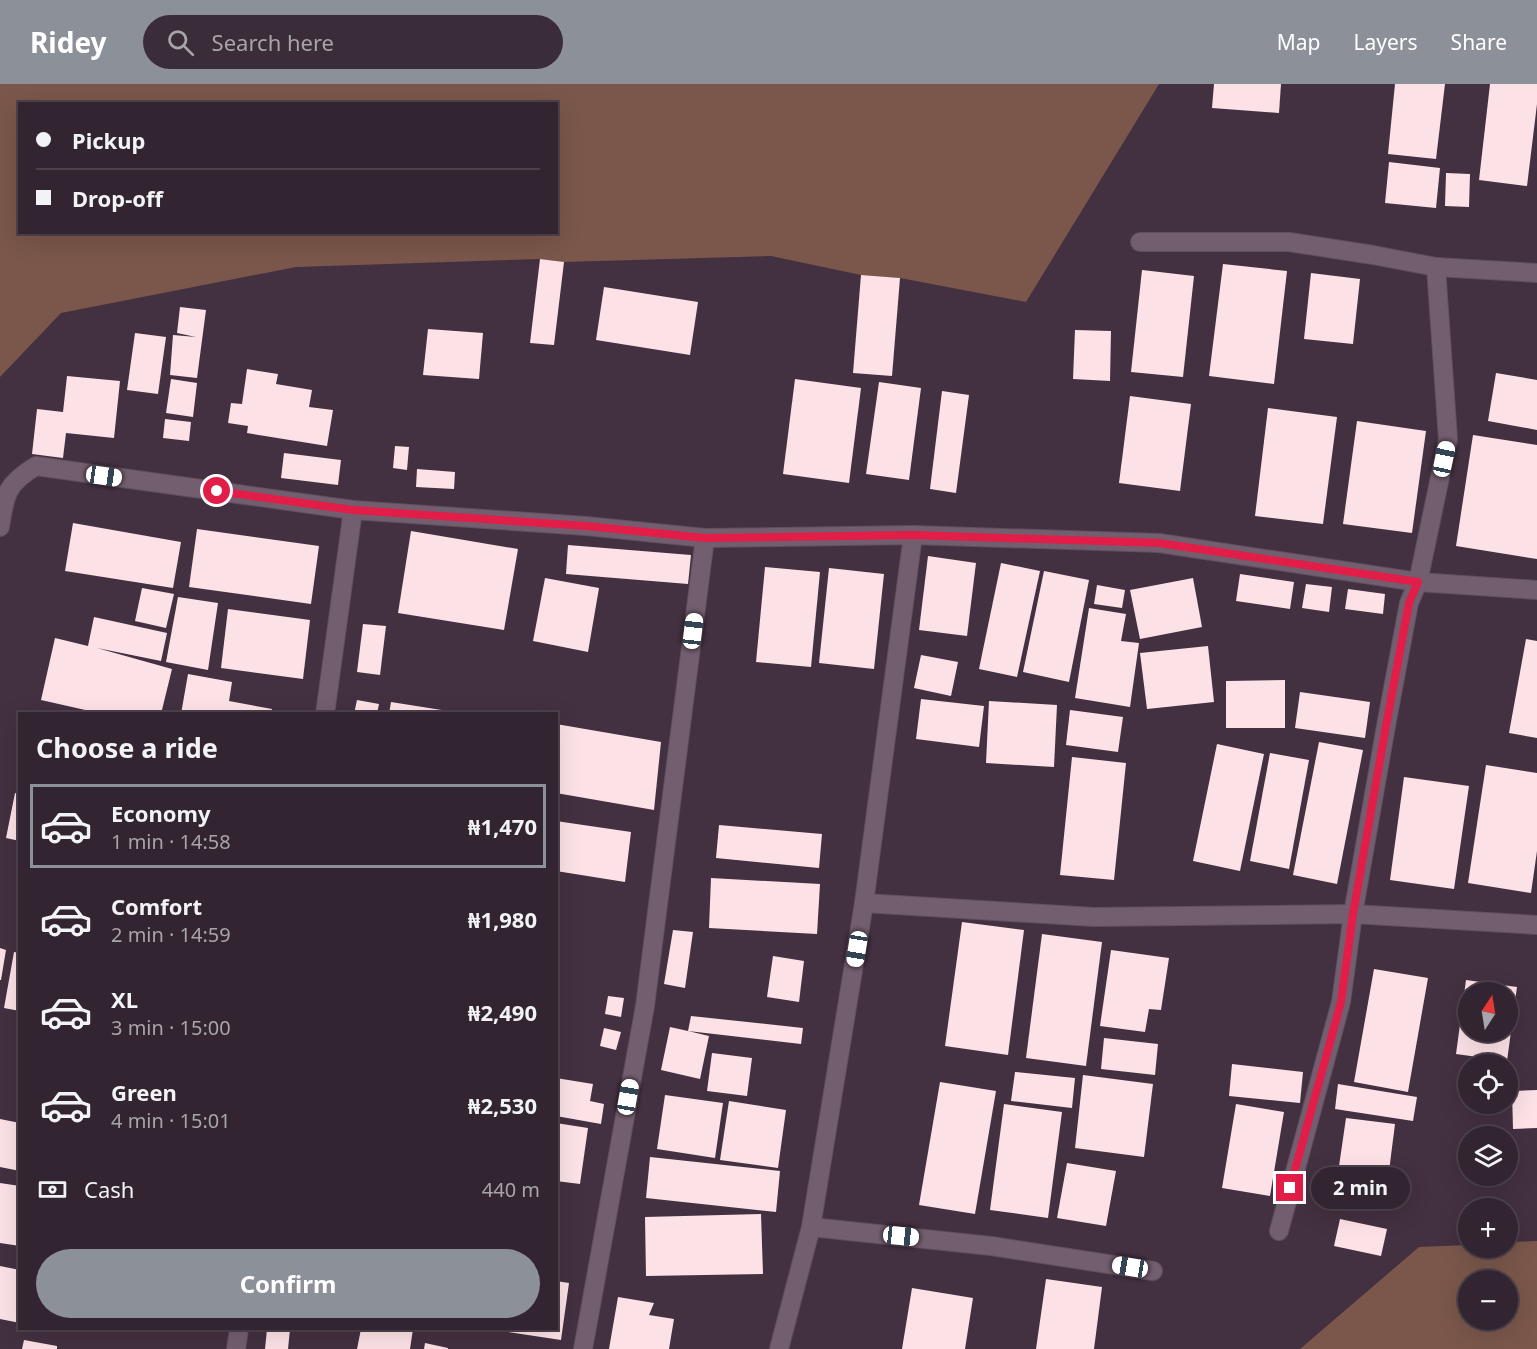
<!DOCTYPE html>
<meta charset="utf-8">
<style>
:root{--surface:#322430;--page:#3a2c38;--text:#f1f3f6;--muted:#a8a4ab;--line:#4d414c;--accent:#8c9099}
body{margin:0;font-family:"Noto Sans",sans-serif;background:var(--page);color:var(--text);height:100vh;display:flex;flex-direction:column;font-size:22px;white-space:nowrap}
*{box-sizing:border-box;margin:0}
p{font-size:20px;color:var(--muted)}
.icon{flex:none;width:33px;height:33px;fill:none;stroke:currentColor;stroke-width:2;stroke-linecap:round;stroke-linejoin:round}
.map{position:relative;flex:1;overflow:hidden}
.side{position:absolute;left:18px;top:628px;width:540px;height:618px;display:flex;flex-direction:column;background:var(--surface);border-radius:0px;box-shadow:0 6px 24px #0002,0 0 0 2px var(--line)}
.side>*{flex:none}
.top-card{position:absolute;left:18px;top:18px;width:540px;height:132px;border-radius:0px;box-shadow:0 6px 24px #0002,0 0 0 2px var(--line);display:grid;align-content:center;height:132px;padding:0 18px;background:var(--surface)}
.needle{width:39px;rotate:12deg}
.fabs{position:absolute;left:1458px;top:898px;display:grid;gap:12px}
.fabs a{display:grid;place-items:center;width:60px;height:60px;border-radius:50%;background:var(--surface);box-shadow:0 6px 24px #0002,0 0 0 2px var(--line);font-size:30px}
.end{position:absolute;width:27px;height:27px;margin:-14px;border:8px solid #e11d48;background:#fff;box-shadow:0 0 0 3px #fff}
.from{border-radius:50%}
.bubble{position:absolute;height:42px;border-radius:21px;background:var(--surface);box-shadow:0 6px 24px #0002,0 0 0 2px var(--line);font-size:20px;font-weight:700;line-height:42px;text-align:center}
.car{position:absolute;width:18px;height:36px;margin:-18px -9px;border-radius:8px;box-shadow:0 0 4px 2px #0007;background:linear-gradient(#fff 24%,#345 0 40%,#fff 0 76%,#345 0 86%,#fff 0)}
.top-card b{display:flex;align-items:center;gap:21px;height:57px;font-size:22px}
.top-card b+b{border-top:2px solid var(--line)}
.top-card i{width:15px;height:15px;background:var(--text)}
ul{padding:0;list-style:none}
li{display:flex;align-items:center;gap:18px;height:84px;margin:0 12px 9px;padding:0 6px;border:3px solid transparent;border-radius:0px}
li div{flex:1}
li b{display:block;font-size:22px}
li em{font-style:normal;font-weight:700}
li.selected{border-color:var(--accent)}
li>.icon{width:54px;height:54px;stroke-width:1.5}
h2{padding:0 18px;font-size:27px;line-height:72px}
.pay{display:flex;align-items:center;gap:15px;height:66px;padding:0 18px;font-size:22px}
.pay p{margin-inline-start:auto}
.action{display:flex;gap:12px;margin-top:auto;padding:12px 18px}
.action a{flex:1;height:69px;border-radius:36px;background:var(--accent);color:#fff;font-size:24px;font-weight:700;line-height:69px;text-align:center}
header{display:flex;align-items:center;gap:36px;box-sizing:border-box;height:84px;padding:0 30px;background:var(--accent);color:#fff}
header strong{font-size:28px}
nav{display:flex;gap:33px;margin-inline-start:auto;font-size:21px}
.search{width:420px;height:54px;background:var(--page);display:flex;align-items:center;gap:15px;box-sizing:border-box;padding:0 21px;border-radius:33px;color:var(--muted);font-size:22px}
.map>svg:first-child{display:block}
.green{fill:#7a574a;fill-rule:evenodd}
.building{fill:#fce2e6;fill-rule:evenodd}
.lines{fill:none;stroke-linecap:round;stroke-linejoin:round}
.minor-casing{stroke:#5f4f5c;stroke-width:20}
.minor{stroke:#735e6f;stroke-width:18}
.route{stroke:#e11d48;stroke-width:8}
</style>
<header>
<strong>Ridey</strong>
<div class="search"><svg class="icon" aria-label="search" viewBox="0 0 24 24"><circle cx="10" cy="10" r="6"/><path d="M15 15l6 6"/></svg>Search here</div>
<nav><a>Map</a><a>Layers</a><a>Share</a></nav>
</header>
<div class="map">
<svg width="1537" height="1265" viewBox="0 0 1537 1265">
<rect width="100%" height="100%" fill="#433040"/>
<!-- green -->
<g class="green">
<path d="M0,0H1159L1026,218L900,194L861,191L771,172L564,178L540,175L296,183L61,229L0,293ZM20,20H556V148H20Z"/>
<path d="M1537,1157V1265H1300L1419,1163L1468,1161V1164H1508V1158ZM1468,1197H1508V1236H1468Z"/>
</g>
<!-- building -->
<g class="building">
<path d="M1214,0H1281L1279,29L1212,24Z"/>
<path d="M1395,0H1445L1436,75L1388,70Z"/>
<path d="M1490,0H1537V20L1527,102L1479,96Z"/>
<path d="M1389,78L1440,84L1436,124L1385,119Z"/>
<path d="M1446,89L1470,90L1469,123L1445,122Z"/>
<path d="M540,175L564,178L554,261L530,259Z"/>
<path d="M1223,180L1287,187L1274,300L1209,292Z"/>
<path d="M1142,186L1194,192L1183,293L1131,288Z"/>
<path d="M1311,189L1360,195L1353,260L1304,255Z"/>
<path d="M861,191L900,194L892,292L853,289Z"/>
<path d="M604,203L698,218L690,271L596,256Z"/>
<path d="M180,223L206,226L197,294L170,291L173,251L196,253L177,249Z"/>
<path d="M428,245L483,249L479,295L423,291Z"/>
<path d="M1075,246L1111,247L1110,297L1073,295Z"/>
<path d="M135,249L166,253L158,310L127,306Z"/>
<path d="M247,285L278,290L276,300L312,306L309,323L333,326L327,362L247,349L248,342L228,339L231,319L242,320Z"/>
<path d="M1496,289L1537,296V346L1488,337Z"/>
<path d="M67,292L120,297L114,354L66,349L63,374L32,370L37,325L63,328Z"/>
<path d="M171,295L197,299L193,333L166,329Z"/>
<path d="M795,295L861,304L849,399L783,390Z"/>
<path d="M879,298L921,304L909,396L866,390Z"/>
<path d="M942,307L969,311L956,409L930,405Z"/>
<path d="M1130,312L1191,320L1180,407L1119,399Z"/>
<path d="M1268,324L1337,333L1323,440L1255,432Z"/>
<path d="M165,335L191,338L189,357L163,354Z"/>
<path d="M1357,337L1426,347L1412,449L1343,440Z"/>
<path d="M1473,351L1537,361V475L1456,462Z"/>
<path d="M395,362L409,363L407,386L393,384Z"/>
<path d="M284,369L341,376L338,401L281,394Z"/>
<path d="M417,385L455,388L454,405L416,403Z"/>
<path d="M73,439L181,458L173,504L65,487Z"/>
<path d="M197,445L319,462L311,520L189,503Z"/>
<path d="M411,447L518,465L504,546L398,529Z"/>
<path d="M568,461L691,471L688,500L566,490Z"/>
<path d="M928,472L976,479L967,552L919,546Z"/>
<path d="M1001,479L1040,487L1017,593L979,585Z"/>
<path d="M765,483L820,488L811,583L756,578Z"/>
<path d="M829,484L884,490L874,585L819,579Z"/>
<path d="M1044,487L1089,496L1069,598L1023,588Z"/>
<path d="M1240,490L1294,498L1290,525L1236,517Z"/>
<path d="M545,494L599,504L588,568L533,557Z"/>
<path d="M1193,494L1202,543L1140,555L1130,506Z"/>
<path d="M1306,500L1332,503L1329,528L1302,524Z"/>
<path d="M1097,501L1125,506L1122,524L1094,520Z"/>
<path d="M142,504L174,510L166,544L135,537Z"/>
<path d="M1348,505L1385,510L1383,530L1345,525Z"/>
<path d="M178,513L218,519L208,586L166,578Z"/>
<path d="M1089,524L1126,530L1121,557L1139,559L1130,623L1075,614Z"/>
<path d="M228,525L310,536L303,595L221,584Z"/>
<path d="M94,533L167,549L161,577L97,564L172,585L161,630H103L41,616L55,554L88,562Z"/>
<path d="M363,540L386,542L380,591L357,588Z"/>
<path d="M1526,555L1537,557V654L1509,649Z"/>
<path d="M1208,562L1214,618L1147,625L1140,569Z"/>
<path d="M921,571L958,578L951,612L914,604Z"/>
<path d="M188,590L232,598L229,617L272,625L271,630H181Z"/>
<path d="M1285,596V644H1226V597Z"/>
<path d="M1300,608L1370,618L1365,654L1295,644Z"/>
<path d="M921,615L984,622L979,663L916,655Z"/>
<path d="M357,616L379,620L377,630H354Z"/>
<path d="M989,617L1057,621L1054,683L986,679Z"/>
<path d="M391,618L448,627L447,630H389Z"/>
<path d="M1070,626L1123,633L1118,668L1066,661Z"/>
<path d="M556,640L661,658L654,726L556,709Z"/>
<path d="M1319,658L1363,666L1337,800L1293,791Z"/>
<path d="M1217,660L1264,670L1240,787L1193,777Z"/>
<path d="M1270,669L1309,676L1289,785L1250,777Z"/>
<path d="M1072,673L1126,679L1114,796L1060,791Z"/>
<path d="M1486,681L1537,689V767L1531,809L1468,799Z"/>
<path d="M1404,693L1469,702L1454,805L1390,796Z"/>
<path d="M15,709L20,710V757L6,754Z"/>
<path d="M556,737L631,748L625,798L556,787Z"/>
<path d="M719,741L822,750L819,784L716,774Z"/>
<path d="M711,794L820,800L817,850L709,844Z"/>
<path d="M962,838L1024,846L1008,971L945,962Z"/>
<path d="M673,846L693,848L685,904L664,900Z"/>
<path d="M1042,850L1102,858L1086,982L1026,974Z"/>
<path d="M0,864L6,866L1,896H0Z"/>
<path d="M1111,866L1169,874L1161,926L1149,925L1145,948L1100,942Z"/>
<path d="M14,868L20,869V927L4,924Z"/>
<path d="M773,872L804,877L799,918L767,913Z"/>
<path d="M1374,885L1428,894L1408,1008L1354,998Z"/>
<path d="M1466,896L1517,903L1507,977L1456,970ZM1468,909H1508V948H1468Z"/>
<path d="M608,912L624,914L621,933L605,930Z"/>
<path d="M691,932L803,944L801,960L688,947L709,952L700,995L661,986L670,943L688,947Z"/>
<path d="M604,944L621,948L616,966L600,962Z"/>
<path d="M1104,954L1158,960L1155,991L1101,985Z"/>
<path d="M712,969L752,974L747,1012L707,1007Z"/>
<path d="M1232,980L1303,988L1300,1019L1229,1012Z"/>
<path d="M1015,988L1075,994L1072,1024L1011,1017Z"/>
<path d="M1083,991L1153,1000L1144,1073L1075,1064Z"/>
<path d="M556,994L593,1000L590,1017L604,1020L601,1040L556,1032Z"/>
<path d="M940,998L996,1007L975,1130L919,1121Z"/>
<path d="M1338,1000L1417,1013L1413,1037L1335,1025Z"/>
<path d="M1537,1006V1044L1513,1045L1512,1007Z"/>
<path d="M665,1011L723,1019L715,1074L657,1065Z"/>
<path d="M729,1017L786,1026L778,1084L720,1076Z"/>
<path d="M1004,1020L1062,1028L1048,1134L990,1126Z"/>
<path d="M1236,1020L1284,1028L1270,1112L1222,1104Z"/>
<path d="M1346,1034L1395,1040L1387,1103L1337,1096Z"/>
<path d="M0,1035L20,1039V1087L0,1083Z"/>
<path d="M556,1039L588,1044L580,1100L556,1097Z"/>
<path d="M650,1073L780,1087L776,1128L646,1114Z"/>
<path d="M1067,1079L1116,1087L1106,1142L1057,1134Z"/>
<path d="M0,1099L20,1102V1162L0,1159Z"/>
<path d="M761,1130L763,1190L646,1192L645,1133Z"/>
<path d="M1340,1135L1387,1145L1381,1172L1334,1162Z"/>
<path d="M0,1182L20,1186V1239L0,1235Z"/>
<path d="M1046,1195L1102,1203L1094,1265H1036Z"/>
<path d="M556,1197L569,1199L561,1256L495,1246L556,1245Z"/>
<path d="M912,1204L973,1214L965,1265H902Z"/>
<path d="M618,1213L654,1219L649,1231L674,1235L669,1265H609Z"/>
<path d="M267,1245H290L288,1265H265Z"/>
<path d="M361,1245H413L410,1265H357Z"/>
<path d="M24,1256L57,1262V1265H22Z"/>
<path d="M425,1259L448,1264V1265H424Z"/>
</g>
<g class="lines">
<defs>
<g id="minor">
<path d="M1140,158H1289L1373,171L1436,183L1537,189"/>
<path d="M0,443C5,410 6,400 36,382L353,426L586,442L705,454L913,451L1159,459L1418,498L1537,506"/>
<path d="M325,630L353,426"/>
<path d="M864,819L1094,833L1353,830L1537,841"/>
<path d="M811,1143L991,1162L1153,1187"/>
<path d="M1279,1147L1341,918L1353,830L1386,642L1409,519L1418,498L1448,355L1436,183"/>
<path d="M236,1265L239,1245"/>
<path d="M583,1265L645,922L705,454"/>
<path d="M779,1265L811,1143L864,819L913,451"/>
</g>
</defs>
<!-- minor casing -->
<use href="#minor" class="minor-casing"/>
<!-- minor -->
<use href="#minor" class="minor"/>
</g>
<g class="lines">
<!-- route -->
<path class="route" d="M217,407L353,426L586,442L705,454L913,451L1159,459L1418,498L1409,519L1386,642L1353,830L1341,918L1290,1104"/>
</g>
</svg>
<div class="fabs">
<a><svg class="needle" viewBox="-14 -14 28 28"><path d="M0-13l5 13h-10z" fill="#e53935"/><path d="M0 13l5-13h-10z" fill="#a8a4ab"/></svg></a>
<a><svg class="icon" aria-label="locate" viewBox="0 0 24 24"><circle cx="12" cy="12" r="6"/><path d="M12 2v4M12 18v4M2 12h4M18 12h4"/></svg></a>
<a><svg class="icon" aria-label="layers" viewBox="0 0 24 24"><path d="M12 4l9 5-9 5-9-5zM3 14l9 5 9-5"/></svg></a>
<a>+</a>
<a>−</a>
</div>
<i class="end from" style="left:217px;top:407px"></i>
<i class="end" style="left:1290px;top:1104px"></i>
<div class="bubble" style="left:1311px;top:1083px;width:99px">2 min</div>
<i class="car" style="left:1444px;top:375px;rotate:12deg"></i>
<i class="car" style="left:104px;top:392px;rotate:98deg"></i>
<i class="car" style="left:693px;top:547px;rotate:7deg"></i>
<i class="car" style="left:857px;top:865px;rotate:189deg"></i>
<i class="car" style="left:628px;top:1013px;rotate:10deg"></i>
<i class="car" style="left:901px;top:1152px;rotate:96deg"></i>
<i class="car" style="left:1130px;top:1183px;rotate:279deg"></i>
<div class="top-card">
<b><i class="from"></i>Pickup</b>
<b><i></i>Drop-off</b>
</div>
<section class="side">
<h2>Choose a ride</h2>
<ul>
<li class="selected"><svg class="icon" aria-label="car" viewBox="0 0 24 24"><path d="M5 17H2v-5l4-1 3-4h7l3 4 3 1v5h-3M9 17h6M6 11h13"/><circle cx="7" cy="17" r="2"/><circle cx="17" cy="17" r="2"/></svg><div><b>Economy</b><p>1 min · 14:58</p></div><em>₦1,470</em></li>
<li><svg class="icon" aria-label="car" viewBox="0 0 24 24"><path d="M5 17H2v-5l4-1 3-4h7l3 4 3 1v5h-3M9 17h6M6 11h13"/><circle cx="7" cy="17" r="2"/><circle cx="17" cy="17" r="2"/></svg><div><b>Comfort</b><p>2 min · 14:59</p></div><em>₦1,980</em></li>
<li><svg class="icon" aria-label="car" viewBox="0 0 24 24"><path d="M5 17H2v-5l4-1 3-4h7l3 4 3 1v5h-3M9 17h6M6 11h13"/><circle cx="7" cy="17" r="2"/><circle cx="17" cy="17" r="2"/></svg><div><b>XL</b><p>3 min · 15:00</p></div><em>₦2,490</em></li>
<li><svg class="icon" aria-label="car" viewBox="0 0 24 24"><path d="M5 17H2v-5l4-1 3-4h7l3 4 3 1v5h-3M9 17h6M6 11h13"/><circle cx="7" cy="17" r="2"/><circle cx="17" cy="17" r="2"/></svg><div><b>Green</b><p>4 min · 15:01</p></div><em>₦2,530</em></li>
</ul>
<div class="pay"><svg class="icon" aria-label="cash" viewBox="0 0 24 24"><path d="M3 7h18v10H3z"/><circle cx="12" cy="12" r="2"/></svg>Cash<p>440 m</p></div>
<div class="action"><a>Confirm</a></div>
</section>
</div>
